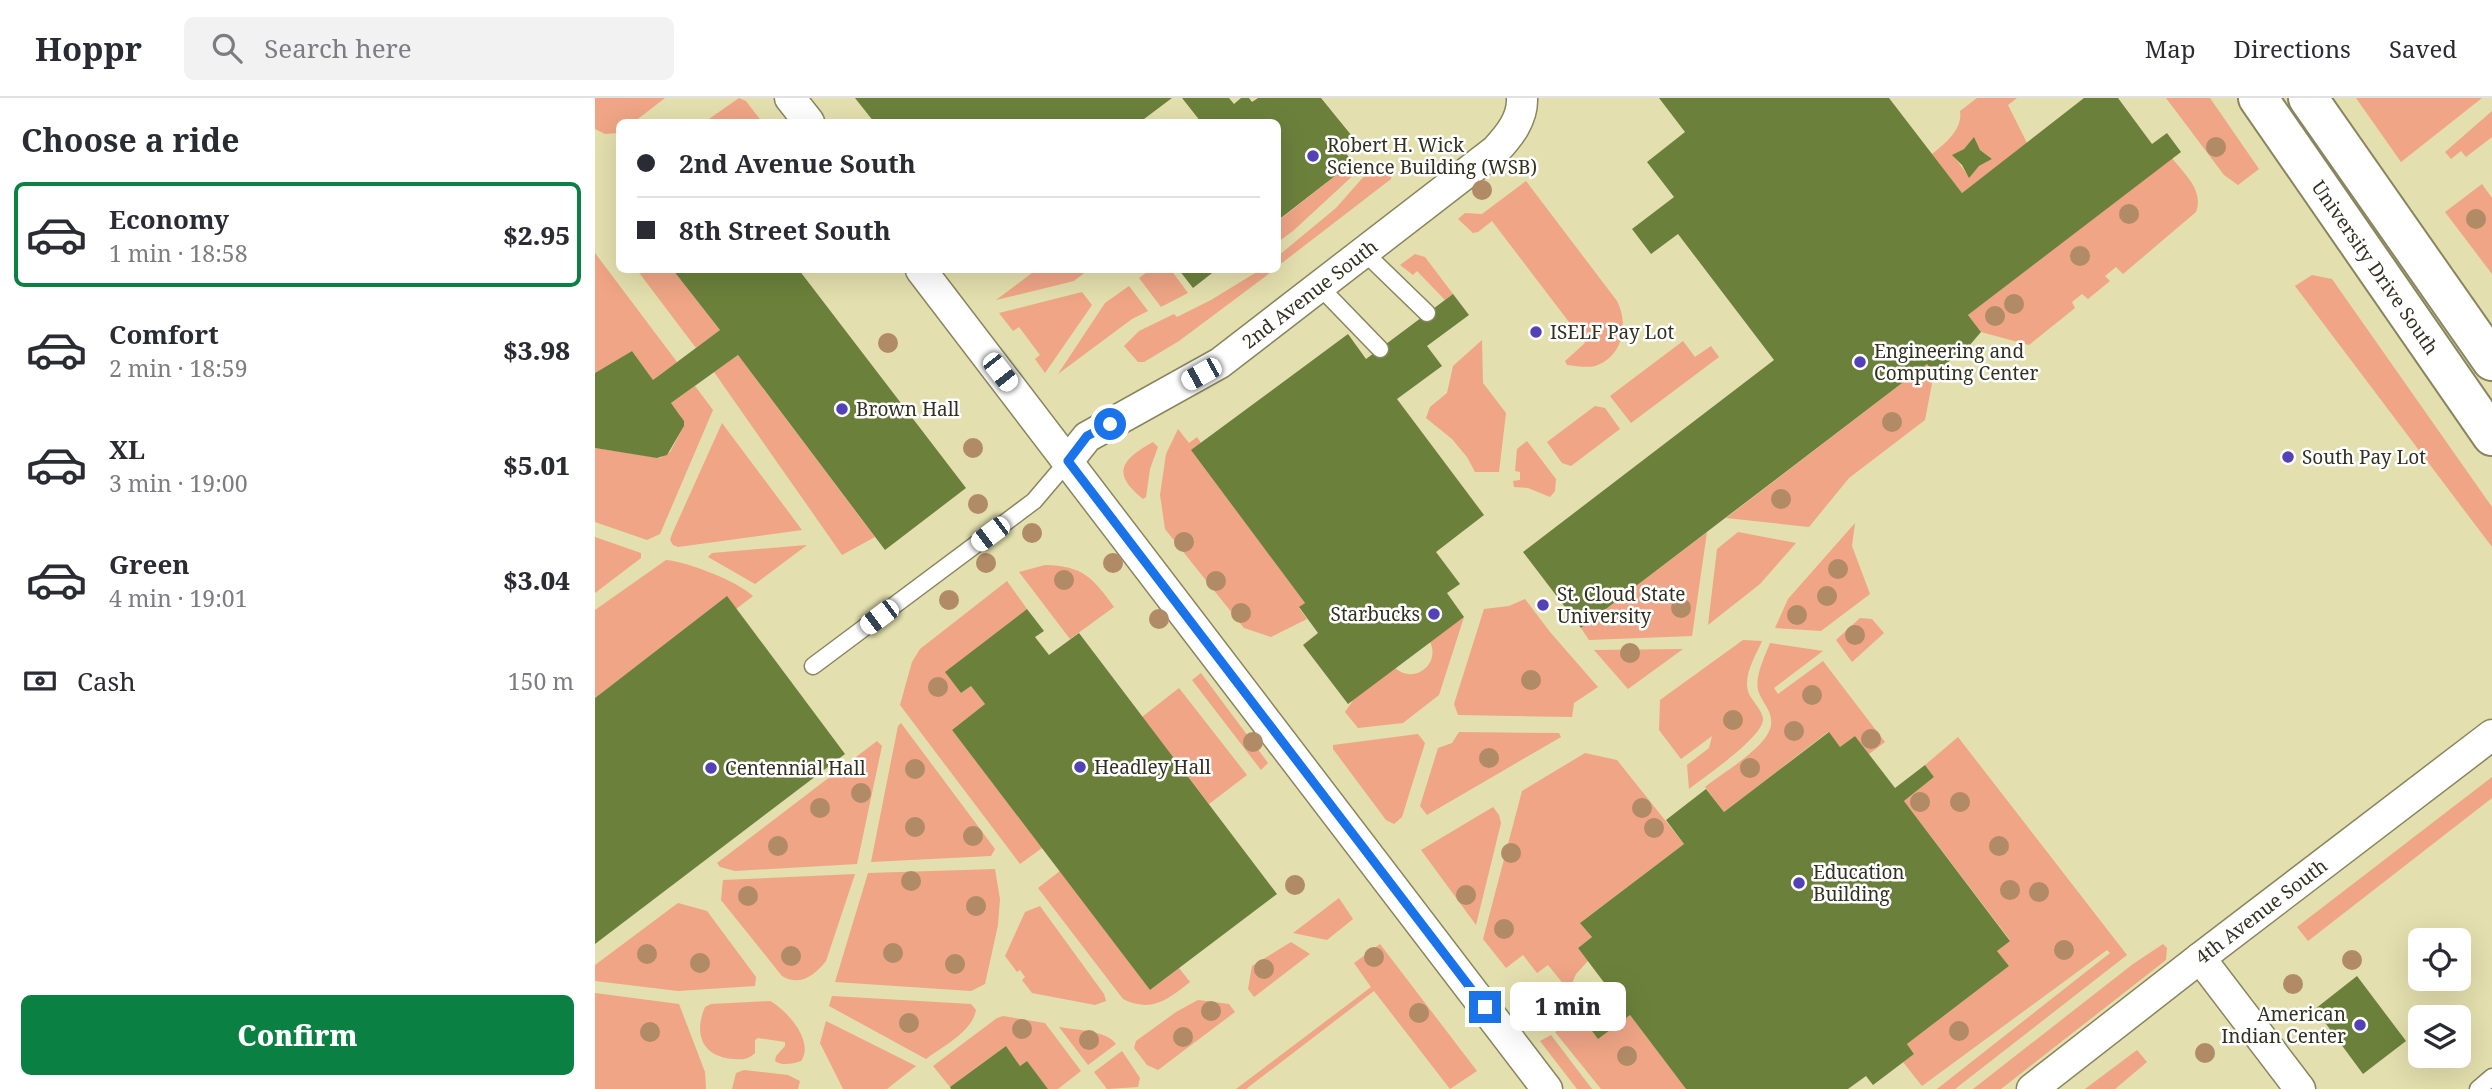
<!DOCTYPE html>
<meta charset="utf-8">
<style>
:root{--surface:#fff;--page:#f2f2f3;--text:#2b2b33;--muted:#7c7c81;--line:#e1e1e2;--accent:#0b8043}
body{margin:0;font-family:"Noto Serif",serif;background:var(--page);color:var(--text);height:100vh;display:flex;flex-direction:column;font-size:26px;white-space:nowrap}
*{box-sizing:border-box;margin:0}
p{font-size:23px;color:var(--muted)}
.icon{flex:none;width:38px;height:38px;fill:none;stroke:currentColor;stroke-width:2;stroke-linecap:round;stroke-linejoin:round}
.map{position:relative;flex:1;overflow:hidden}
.details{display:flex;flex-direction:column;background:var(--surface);width:595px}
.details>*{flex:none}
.guide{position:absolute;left:21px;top:21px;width:665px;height:154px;border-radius:10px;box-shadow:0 7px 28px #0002;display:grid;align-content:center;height:154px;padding:0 21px;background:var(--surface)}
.controls{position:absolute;left:1813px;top:830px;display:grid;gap:14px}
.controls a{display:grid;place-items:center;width:63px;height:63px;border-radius:10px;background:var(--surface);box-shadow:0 7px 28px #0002;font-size:35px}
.end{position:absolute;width:32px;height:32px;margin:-16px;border:9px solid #1a73e8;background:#fff;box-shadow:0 0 0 4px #fff}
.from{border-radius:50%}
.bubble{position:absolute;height:49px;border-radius:10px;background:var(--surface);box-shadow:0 7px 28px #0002;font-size:23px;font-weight:800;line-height:49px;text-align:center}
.car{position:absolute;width:21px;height:42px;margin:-21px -10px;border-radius:9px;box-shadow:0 0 5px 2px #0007;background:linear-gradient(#fff 24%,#345 0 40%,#fff 0 76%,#345 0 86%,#fff 0)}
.guide b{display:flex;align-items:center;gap:24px;height:66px;font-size:26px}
.guide b+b{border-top:2px solid var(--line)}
.guide i{width:18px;height:18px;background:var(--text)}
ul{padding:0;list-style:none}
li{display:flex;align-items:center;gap:21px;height:105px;margin:0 14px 10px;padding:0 7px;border:4px solid transparent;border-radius:10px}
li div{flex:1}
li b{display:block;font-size:26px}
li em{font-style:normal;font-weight:800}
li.selected{border-color:var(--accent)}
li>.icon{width:63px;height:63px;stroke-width:1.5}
h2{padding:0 21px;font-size:32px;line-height:84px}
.pay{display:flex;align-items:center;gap:18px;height:77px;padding:0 21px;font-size:26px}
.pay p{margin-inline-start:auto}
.button{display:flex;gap:14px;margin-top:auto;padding:14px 21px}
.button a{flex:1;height:80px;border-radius:10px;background:var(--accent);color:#fff;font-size:28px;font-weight:800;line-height:80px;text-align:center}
header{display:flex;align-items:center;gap:42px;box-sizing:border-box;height:98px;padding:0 35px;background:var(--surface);border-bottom:2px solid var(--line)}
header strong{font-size:33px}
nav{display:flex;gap:38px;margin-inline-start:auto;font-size:24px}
.search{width:490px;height:63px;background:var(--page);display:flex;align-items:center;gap:18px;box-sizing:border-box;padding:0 24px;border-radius:10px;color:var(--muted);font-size:26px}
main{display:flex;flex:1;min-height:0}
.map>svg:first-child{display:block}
.built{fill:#e3dfae;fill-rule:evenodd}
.green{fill:#efa586;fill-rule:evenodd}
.building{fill:#6b813b}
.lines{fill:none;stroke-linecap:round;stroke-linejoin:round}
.lane-casing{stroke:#89865f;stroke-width:19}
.street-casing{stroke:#89865f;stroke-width:33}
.secondary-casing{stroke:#89865f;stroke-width:42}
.lane{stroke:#fff;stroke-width:16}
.street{stroke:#fff;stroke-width:30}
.secondary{stroke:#fff;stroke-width:38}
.tree{fill:#b18a66}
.route{stroke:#1a73e8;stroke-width:9}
.poi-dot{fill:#5341b8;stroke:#fff;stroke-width:2.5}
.labels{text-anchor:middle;stroke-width:5;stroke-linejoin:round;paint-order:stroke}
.poi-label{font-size:19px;fill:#323121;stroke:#fff;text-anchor:start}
.street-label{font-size:19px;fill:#323121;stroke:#fff}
</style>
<header>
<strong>Hoppr</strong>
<div class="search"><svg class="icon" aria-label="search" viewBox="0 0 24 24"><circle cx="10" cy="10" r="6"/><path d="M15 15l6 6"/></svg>Search here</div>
<nav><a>Map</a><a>Directions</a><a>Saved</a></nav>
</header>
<main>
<section class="details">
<h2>Choose a ride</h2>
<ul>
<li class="selected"><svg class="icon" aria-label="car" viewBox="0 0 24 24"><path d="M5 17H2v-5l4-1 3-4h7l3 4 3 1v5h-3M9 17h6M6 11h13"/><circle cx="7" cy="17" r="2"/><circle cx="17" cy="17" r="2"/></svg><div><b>Economy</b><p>1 min · 18:58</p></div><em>$2.95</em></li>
<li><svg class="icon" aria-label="car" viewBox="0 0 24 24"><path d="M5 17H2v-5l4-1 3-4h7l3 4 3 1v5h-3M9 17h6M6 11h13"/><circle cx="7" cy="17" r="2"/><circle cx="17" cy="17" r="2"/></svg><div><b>Comfort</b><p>2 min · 18:59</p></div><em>$3.98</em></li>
<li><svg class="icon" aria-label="car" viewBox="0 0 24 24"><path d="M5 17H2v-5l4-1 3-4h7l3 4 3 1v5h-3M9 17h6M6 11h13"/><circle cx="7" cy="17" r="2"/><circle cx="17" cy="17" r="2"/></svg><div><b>XL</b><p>3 min · 19:00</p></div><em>$5.01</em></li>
<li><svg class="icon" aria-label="car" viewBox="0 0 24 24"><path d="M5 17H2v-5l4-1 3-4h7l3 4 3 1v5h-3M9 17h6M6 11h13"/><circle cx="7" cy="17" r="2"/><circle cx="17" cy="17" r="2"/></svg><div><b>Green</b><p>4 min · 19:01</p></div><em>$3.04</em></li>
</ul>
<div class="pay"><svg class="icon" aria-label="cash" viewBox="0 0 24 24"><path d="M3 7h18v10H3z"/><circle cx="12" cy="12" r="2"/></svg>Cash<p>150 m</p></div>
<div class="button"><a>Confirm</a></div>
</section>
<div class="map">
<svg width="1897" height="991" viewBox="0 0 1897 991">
<rect width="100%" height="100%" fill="#eeebc1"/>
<!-- built -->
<path class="built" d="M0,0H1897V991H0ZM24,24H682V172H24ZM1825,842H1864V880H1825ZM1825,919H1864V957H1825Z"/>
<!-- green -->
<g class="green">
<path d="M0,0H70L39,24H24V35L10,36L0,31Z"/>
<path d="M144,0L151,3L167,24L111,23Z"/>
<path d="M1382,0H1422L1413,7L1432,45L1367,95L1337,56C1350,46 1368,31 1365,13ZM1379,40L1385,52L1397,61L1384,68L1374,79L1358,57L1369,51Z"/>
<path d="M1571,0H1615L1664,71L1643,87L1629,77Z"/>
<path d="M1761,0H1887L1806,64Z"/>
<path d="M1897,13V39L1871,59L1866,53L1856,61L1850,54Z"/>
<path d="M1577,60C1590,77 1609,92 1601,114L1528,176L1521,169L1510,178L1515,183L1493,201L1487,196L1477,204L1480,210L1434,247L1386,234L1373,217Z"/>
<path d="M787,62L797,76L796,81L683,168V158L741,110L779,67Z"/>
<path d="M758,64L764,72L698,133L683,144V123Z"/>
<path d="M931,83L1022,203C1034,226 1028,259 1000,268C992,270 981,268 972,267L970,263L990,245L897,123L883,134L878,135L863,121L870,115L887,116Z"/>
<path d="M1887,86L1897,100V176L1850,114Z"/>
<path d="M0,155L82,264L58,282L37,253L0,275Z"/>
<path d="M820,156L830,159L858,196L850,202L822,173L818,177L805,167Z"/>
<path d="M42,172H78L125,232L101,250Z"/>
<path d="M441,172H493L479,183L401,202Z"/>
<path d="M555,172H576L593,195L566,209L544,180Z"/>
<path d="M665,172H679L584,243L549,264H543L529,248L544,233L579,216L582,219L616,202Z"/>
<path d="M1717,177L1737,181L1897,409V449L1700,188Z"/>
<path d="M534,188L553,213L537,221L463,276L510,205Z"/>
<path d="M487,194L497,207L450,275L440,261L445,257L424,229L418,233L404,215Z"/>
<path d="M887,242L888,285L911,315L904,374H880L872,359L857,341L831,320L835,309L852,295L858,268Z"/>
<path d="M1088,243L1100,259L1116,248L1124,259L1036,325L1015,298Z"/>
<path d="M143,257L280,439L247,457L119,274Z"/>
<path d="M1332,266L1339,275L1330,322L1254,380L1214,429L1131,420Z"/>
<path d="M100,288L118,312L65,436L52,442L0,424V350L65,360L75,354L89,328L85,317L76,305Z"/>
<path d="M1000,308L1010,310L1025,331L976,368L967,365L952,344Z"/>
<path d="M127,325L207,432L83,449L78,447L75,442L77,436Z"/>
<path d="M583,331L594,345L602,339L606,345L597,353L710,505L704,510L712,521L676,539L649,530L570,431L565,397L571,356Z"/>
<path d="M932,343L961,381L960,393L955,399L933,390L919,389L918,383L925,382V374L920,373L922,351Z"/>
<path d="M558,344L563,349L555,371L551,399L548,401C516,375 526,362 558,344Z"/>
<path d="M1260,425L1257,448L1275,496L1226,533L1180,530L1193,501Z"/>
<path d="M1112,434L1097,538L994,542L986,530Z"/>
<path d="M1143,434L1201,445L1165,486L1113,527L1122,451Z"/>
<path d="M0,439L46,455V460L0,495Z"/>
<path d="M212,447L160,486L113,459L117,455Z"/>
<path d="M71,462C93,464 142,483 158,498L141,511L131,499L0,600V512Z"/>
<path d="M450,467C488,468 497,479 519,509L475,541L424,474Z"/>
<path d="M412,483L432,511L351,574L366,595L376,588L390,606L357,632L447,750L425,766L305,607L317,564L325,551Z"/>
<path d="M930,501L955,534L1003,589L979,605L977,619L863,617L859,606L889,511L914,508Z"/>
<path d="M869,519L844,597L808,625L763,630L750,614L759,601L800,570C819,587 846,566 835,544Z"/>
<path d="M1265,520L1277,521L1289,535L1257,564L1241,542Z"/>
<path d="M1148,542L1167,543C1160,559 1147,579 1154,596C1158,604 1166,611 1168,620C1170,638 1109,679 1094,691L1092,667L1114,650L1117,638L1086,661L1064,632L1065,602Z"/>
<path d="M1175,545L1228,553L1179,590L1183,596L1228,563L1290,644L1274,656L1260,638L1245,649L1233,634L1129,714L1110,689C1127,675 1173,649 1176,627C1178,612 1166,604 1163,592C1160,577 1170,558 1175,545Z"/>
<path d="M1088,551L1033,591L999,552Z"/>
<path d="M606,575L673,665L666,672L597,582Z"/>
<path d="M584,590L652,677L614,706L547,619Z"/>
<path d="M306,625L400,751L396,758L276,764L303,628Z"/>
<path d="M864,634L964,635L966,639L832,717L825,708L843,650L857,645Z"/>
<path d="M823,636L830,645L807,719L799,726L791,722L738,651V647Z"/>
<path d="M1363,639L1532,857L1360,991H1342L1515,855L1512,852L1327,988L1308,964L1319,956L1312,946L1414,868L1402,853L1415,842L1309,703L1339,679L1330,667Z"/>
<path d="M282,643L287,648L262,766L140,773L125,769L122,765Z"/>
<path d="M990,655L1022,662L1089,746L986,824L997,839L983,850L993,863L981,876L974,893L953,867L942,875L928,857L911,870L888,841L927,693Z"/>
<path d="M1897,679V700L1713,843L1702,829Z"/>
<path d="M898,709L904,717L906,725L881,827L826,752Z"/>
<path d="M400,771L405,801L403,827L390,886L376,893L240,884L273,775Z"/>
<path d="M465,773L555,892L584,870L595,884C572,902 557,915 528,901L443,790Z"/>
<path d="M260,776L231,863C220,877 205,889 187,878L126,802L128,782Z"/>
<path d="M744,800L758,821L732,842L698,835Z"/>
<path d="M83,805L112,813L161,879L160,888L83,893L0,883V867Z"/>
<path d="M445,808L509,896L511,903L500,907L437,895L427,882L430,879L425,872L422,874L410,858L430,814Z"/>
<path d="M696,844L715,856L659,899L653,891L657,868Z"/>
<path d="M785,846L882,973L855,991L779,893L651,991H641L776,889L759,865Z"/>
<path d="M1568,846L1572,850L1571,862L1406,991H1378L1538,866Z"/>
<path d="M0,895L84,906L110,974L111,991H0Z"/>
<path d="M1018,896L1023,903L992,926L1035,917L1091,991H1006L960,934Z"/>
<path d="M237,898L376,906L381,912C377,934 348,948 331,961L234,908Z"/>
<path d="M603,902L634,906L640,914L563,972L552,967L539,950L541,943L581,914Z"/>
<path d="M175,903C192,912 220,944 206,963C197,966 187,968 180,963L181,958L190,948V944L163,940L160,942V955C154,961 148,962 139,961C108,959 98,937 110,909L116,906Z"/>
<path d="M408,918L450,925L486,973L463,991H453L432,963L425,968L411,948L355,989L338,968L402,920Z"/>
<path d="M231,923L321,968L292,991H248L225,945Z"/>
<path d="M464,929C480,932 511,932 521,946L493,967Z"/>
<path d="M956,937L997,991H982L945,943Z"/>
<path d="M1542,952L1552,964L1520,991H1490Z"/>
<path d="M527,953L545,980L543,989L512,991L499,974Z"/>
<path d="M149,972L193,977L205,983L203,991H137L141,975Z"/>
</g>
<!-- building -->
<g class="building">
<path d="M260,0H577L545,24H279Z"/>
<path d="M587,0H634L639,6L646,0H654L657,4L663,0H726L761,43L748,52L758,64L682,123V24H606Z"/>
<path d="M1064,0H1294L1367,95L1489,0H1523L1557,46L1572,35L1586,54L1373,217L1386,234L1374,248L1339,275L1332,266L986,530L928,454L1179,262L1083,136L1056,156L1037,131L1079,99L1052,64L1090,34Z"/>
<path d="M1379,39L1385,52L1397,61L1384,68L1374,80L1367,67L1357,57L1369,51Z"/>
<path d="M78,172H204L371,390L290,452L143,257L76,305L89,323V328L72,357L62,360L0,350V275L37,253L58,282L125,232Z"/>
<path d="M584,172H621L598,190Z"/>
<path d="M858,196L874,217L832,248L847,268L802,301L889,417L841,454L865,486L852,495L869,519L753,606L708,547L723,535L704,509L710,505L596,352L753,236L771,261Z"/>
<path d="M132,498L250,656L0,846V600Z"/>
<path d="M432,511L449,533L440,539L454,557L484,535L682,796L555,892L357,632L390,606L376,588L366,595L350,574Z"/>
<path d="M1234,634L1245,649L1260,638L1300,690L1330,667L1339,679L1309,703L1415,843L1402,853L1414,868L1312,946L1319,956L1278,987L1271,978L1253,991H1091L1035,917L1003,941L992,926L1023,903L983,850L997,839L985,825L1089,746L1071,722L1111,691L1129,714Z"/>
<path d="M1762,878L1811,943L1768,976L1720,911Z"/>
<path d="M411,948L425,968L432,963L453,991H356L355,989Z"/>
</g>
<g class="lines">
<defs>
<g id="lane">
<path d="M769,154L832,215"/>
<path d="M724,188L785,251"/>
<path d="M218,568L439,403L473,363"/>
<path d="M1883,991L1897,979"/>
</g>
<g id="street">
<path d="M195,0L214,24"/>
<path d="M326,172L952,991"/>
<path id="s1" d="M473,363L492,339L625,265L901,52C914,38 928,21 927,0"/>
<path d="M1605,860L1705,991"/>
<path id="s2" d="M1437,991L1605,860L1897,637"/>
</g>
<g id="secondary">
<path id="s3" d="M1663,0L1897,338"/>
<path d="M1713,0L1897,263"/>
</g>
</defs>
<!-- lane casing -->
<use href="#lane" class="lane-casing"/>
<!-- street casing -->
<use href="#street" class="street-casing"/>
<!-- secondary casing -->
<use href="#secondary" class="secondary-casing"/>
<!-- lane -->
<use href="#lane" class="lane"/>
<!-- street -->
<use href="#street" class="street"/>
<!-- secondary -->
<use href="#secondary" class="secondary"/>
</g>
<!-- trees -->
<g class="tree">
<circle cx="1621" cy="49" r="10"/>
<circle cx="887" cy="92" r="10"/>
<circle cx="1534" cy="116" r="10"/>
<circle cx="1881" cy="121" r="10"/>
<circle cx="1485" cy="158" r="10"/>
<circle cx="1419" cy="206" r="10"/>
<circle cx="1400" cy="218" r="10"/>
<circle cx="293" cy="245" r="10"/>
<circle cx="1297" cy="324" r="10"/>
<circle cx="378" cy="350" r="10"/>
<circle cx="1186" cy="401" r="10"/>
<circle cx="383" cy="406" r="10"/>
<circle cx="437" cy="435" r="10"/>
<circle cx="589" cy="444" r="10"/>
<circle cx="391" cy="465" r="10"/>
<circle cx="518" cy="465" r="10"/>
<circle cx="1243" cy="471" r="10"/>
<circle cx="469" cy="482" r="10"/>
<circle cx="621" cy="483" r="10"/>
<circle cx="1232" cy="498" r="10"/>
<circle cx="354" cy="502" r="10"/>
<circle cx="1086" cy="510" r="10"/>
<circle cx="646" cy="515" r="10"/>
<circle cx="1202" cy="517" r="10"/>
<circle cx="564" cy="521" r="10"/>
<circle cx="1260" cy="537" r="10"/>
<circle cx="1035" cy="555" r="10"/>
<circle cx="936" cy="582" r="10"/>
<circle cx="343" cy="589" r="10"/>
<circle cx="1217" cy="597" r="10"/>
<circle cx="1138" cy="622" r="10"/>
<circle cx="1199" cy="633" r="10"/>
<circle cx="1276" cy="641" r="10"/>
<circle cx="658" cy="644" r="10"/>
<circle cx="894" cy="660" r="10"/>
<circle cx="1155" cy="670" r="10"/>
<circle cx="320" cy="671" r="10"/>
<circle cx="266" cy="695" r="10"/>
<circle cx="1325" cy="704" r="10"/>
<circle cx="1365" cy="704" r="10"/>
<circle cx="225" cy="710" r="10"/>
<circle cx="1047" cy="710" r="10"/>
<circle cx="320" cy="729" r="10"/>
<circle cx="1059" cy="730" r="10"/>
<circle cx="378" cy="738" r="10"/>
<circle cx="183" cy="748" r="10"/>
<circle cx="1404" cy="748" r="10"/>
<circle cx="916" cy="755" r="10"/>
<circle cx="316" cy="783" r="10"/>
<circle cx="700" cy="787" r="10"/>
<circle cx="1415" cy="792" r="10"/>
<circle cx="1444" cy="794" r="10"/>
<circle cx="871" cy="797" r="10"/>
<circle cx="153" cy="798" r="10"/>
<circle cx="381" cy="808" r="10"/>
<circle cx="909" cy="831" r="10"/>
<circle cx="1469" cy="852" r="10"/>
<circle cx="298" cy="855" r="10"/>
<circle cx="52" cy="856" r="10"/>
<circle cx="196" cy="858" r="10"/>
<circle cx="779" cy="859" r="10"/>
<circle cx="1757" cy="862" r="10"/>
<circle cx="105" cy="865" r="10"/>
<circle cx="360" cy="866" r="10"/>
<circle cx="669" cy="871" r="10"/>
<circle cx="1698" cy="886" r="10"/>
<circle cx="616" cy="913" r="10"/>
<circle cx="824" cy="915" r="10"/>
<circle cx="314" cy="925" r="10"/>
<circle cx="427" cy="931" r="10"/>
<circle cx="1364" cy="933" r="10"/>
<circle cx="55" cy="934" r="10"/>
<circle cx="588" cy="939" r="10"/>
<circle cx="494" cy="942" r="10"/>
<circle cx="1610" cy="955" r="10"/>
<circle cx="1032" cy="958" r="10"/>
</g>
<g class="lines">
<!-- route -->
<path class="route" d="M515,326L492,338L473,363L890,909"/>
</g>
<!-- markers -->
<g class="poi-dot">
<circle cx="718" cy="58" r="7"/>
<circle cx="941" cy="234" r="7"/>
<circle cx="1265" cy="264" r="7"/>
<circle cx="247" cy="311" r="7"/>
<circle cx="1693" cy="359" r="7"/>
<circle cx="948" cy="507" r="7"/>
<circle cx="839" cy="516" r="7"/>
<circle cx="485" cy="669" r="7"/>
<circle cx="116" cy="670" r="7"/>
<circle cx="1204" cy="785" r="7"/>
<circle cx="1765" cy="927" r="7"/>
</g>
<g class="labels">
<!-- poi labels -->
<g class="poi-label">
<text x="732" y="54">Robert H. Wick<tspan x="732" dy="22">Science Building (WSB)</tspan></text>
<text x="955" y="241">ISELF Pay Lot</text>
<text x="1279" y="260">Engineering and<tspan x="1279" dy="22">Computing Center</tspan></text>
<text x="261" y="318">Brown Hall</text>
<text x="1707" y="366">South Pay Lot</text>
<text x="962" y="503">St. Cloud State<tspan x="962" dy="22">University</tspan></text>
<text x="825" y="523" text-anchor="end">Starbucks</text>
<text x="499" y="676">Headley Hall</text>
<text x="130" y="677">Centennial Hall</text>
<text x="1218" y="781">Education<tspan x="1218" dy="22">Building</tspan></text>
<text x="1751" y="923" text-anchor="end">American<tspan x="1751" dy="22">Indian Center</tspan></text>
</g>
<!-- street labels -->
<g class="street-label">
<text dy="7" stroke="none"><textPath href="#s3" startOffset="206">University Drive South</textPath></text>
<text dy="7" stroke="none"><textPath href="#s1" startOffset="296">2nd Avenue South</textPath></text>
<text dy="7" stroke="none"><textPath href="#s2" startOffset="290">4th Avenue South</textPath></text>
</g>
</g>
</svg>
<div class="controls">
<a><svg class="icon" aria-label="locate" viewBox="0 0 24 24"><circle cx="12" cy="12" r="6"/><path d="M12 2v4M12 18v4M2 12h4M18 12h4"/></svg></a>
<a><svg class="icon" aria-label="layers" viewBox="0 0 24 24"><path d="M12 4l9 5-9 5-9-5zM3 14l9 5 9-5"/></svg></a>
</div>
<i class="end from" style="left:515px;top:326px"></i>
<i class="end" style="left:890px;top:909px"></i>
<div class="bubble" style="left:915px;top:884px;width:116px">1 min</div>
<i class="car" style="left:405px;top:274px;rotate:142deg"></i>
<i class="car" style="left:606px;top:276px;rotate:241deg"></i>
<i class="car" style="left:395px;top:436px;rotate:233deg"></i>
<i class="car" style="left:284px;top:519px;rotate:233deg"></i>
<div class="guide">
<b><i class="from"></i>2nd Avenue South</b>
<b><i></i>8th Street South</b>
</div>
</div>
</main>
